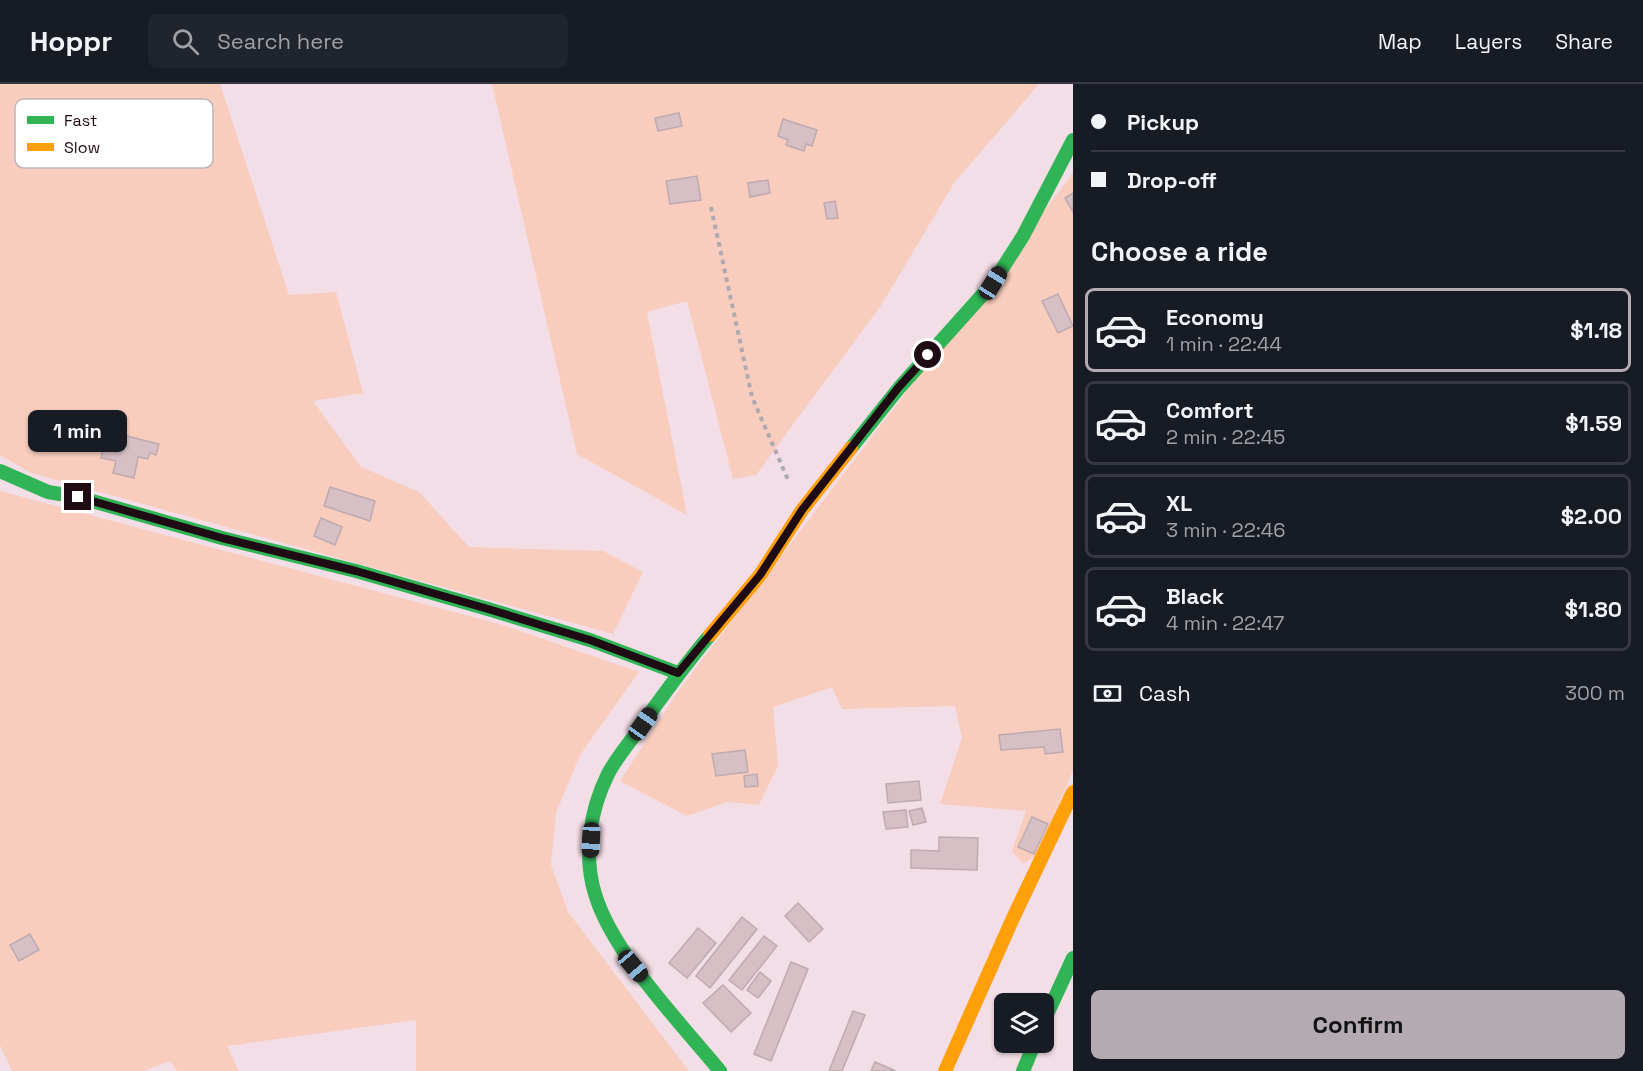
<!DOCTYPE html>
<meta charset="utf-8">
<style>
:root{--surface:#171b24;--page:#20242c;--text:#f1f3f6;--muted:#9ea1a6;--line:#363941;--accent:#b4abb2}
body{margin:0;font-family:"Space Grotesk",sans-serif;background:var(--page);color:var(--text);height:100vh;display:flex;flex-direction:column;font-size:22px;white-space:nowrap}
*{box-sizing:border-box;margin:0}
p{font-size:20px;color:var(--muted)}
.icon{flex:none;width:33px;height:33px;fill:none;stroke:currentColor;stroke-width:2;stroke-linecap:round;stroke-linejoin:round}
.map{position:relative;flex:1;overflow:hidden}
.drawer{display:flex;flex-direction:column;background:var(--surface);width:570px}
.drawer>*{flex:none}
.top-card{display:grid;align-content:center;height:132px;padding:0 18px;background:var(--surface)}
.buttons{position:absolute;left:994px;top:909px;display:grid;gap:12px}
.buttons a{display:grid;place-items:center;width:60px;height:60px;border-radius:9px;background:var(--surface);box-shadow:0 2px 4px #0004;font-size:30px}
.end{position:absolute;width:27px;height:27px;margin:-14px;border:8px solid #1f0b14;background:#fff;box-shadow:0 0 0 3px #fff}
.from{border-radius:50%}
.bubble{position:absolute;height:42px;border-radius:9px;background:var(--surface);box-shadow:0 2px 4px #0004;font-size:20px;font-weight:800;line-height:42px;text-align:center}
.car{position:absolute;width:18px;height:36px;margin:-18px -9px;border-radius:8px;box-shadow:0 0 4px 2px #0007;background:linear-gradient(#222 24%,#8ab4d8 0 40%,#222 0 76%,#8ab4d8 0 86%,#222 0)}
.top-card b{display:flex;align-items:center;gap:21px;height:57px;font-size:22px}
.top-card b+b{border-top:2px solid var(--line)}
.top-card i{width:15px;height:15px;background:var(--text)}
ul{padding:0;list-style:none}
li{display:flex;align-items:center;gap:18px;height:84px;margin:0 12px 9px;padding:0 6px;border:3px solid var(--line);border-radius:9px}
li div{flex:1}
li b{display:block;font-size:22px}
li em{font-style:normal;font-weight:800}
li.active{border-color:var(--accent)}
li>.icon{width:54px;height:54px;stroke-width:1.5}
h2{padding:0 18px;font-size:27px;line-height:72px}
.pay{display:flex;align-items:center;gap:15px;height:66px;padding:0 18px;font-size:22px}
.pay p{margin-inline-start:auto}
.action{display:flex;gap:12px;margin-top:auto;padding:12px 18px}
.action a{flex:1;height:69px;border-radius:9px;background:var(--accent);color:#111;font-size:24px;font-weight:800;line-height:69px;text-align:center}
header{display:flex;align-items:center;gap:36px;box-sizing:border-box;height:84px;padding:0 30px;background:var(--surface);border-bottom:2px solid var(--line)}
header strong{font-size:28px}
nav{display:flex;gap:33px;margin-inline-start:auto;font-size:21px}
.search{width:420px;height:54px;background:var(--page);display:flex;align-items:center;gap:15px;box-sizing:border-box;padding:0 21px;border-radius:9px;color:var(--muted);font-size:22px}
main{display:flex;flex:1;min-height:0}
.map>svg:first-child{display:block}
.green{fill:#f8cdbd}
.building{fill:#d6bfc5;stroke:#bfaaaf;stroke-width:1.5}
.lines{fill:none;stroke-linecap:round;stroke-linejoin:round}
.path{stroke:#ada9b0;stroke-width:4;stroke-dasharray:4.5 4.5;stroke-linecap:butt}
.fast{stroke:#30b455;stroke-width:14}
.slow{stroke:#ff9f0a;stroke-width:14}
.route{stroke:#1f0b14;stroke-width:8}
.key{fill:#fff;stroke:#bcb6b8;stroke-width:1.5}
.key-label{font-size:16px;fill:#1f0b14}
</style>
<header>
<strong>Hoppr</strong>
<div class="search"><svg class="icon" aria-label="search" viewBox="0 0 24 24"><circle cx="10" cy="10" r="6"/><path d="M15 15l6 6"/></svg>Search here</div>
<nav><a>Map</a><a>Layers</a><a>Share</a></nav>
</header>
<main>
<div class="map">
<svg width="1073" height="987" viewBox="0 0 1073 987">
<rect width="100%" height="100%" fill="#f3dde6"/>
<!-- green -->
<g class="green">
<path d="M0,0H220L289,211L336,208L363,309L313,317L361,383L419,408L469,463L603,467L643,488L613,550L31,389L0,371Z"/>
<path d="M492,0H1039L954,99L882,220L756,391L733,395L687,217L647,228L687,431L577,370Z"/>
<path d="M1073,89V686L1037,771L1023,780L1012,767L1026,727L940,720L962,654L955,622L842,625L832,603L773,623L778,682L759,721L727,718L687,732L620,697L679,606Z"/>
<path d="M0,407L503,541L639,588L580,671L556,729L551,781L568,828L689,987H416V936L227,962L239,987H177L170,977L144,987H12L0,961Z"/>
</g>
<!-- building -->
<g class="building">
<path d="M679,29L682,42L658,47L655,34Z"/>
<path d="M783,35L817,46L812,62L806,60L804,67L786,61L788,56L778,52Z"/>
<path d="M697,92L701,116L670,120L666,97Z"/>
<path d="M768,96L770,109L750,113L748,99Z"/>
<path d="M1073,109V128L1065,114Z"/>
<path d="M835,117L838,134L827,135L824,119Z"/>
<path d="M1058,210L1073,242L1058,249L1042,217Z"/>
<path d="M107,347L159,360L156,371L150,369L148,375L138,373L134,394L113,389L116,377L101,374Z"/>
<path d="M330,403L375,417L370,437L324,422Z"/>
<path d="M321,434L342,443L335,461L314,452Z"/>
<path d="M1060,645L1063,668L1045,670L1044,663L1001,666L999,651Z"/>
<path d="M745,666L748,688L716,692L712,670Z"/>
<path d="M757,690L758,702L745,703L744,692Z"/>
<path d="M919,697L921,716L888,719L886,700Z"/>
<path d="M922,724L926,738L913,741L909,727Z"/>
<path d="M906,726L908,743L886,745L883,728Z"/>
<path d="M1032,733L1048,740L1034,770L1018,763Z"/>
<path d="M939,753L978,754L977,786L911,784V766L939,767Z"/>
<path d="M798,819L823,845L809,858L785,832Z"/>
<path d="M742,833L757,845L710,904L696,892Z"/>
<path d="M698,844L716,859L687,894L669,879Z"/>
<path d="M30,850L39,866L19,877L10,861Z"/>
<path d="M764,852L777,862L742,906L729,896Z"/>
<path d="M791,878L808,885L771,977L754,970Z"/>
<path d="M760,888L771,897L758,914L747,906Z"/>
<path d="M723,901L751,929L731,948L703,919Z"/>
<path d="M853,927L865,931L842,987H829Z"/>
<path d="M875,978L896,987H871Z"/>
</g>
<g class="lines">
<!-- path -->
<path class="path" d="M711,123L752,313L789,398"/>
<!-- fast -->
<g class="fast">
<path d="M851,364L899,304L993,199L1023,152L1073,56"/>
<path d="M0,387L48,408L78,413L222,454L356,487L488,525L590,556L678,589"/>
<path d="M710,551C683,583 660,615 636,649C627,662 615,676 608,690C590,726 583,771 595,810C613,870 680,938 720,987"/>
<path d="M1044,937L1073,874"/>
<path d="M1023,987L1035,958"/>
</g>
<!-- slow -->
<g class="slow">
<path d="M710,551L760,491L802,426L851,364"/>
<path d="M945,987L1013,834L1073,708"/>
</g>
</g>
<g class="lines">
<!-- route -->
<path class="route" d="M78,413L222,454L356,487L488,525L590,556L678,589L760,491L802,426L898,304L928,271"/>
</g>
<!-- legend -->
<rect x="15" y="15" width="198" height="69" rx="9" class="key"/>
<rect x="27" y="32" width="27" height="8" fill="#30b455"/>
<rect x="27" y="59" width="27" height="8" fill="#ff9f0a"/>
<g class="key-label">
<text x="64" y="42">Fast</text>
<text x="64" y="69">Slow</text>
</g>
</svg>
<div class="buttons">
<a><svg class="icon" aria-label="layers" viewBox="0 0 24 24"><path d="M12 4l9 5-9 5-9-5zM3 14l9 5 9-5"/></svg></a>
</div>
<i class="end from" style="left:928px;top:271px"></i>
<i class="end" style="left:78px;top:413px"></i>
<div class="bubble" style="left:28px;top:326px;width:99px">1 min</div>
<i class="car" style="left:993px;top:199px;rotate:32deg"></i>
<i class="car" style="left:643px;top:640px;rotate:35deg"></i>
<i class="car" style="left:591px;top:756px;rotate:183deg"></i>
<i class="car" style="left:633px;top:882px;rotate:140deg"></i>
</div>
<section class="drawer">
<div class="top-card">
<b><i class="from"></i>Pickup</b>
<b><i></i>Drop-off</b>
</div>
<h2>Choose a ride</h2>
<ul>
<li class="active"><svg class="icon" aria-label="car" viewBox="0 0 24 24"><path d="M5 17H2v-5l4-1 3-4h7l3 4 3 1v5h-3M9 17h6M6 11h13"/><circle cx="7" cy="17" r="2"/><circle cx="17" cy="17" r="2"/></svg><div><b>Economy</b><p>1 min · 22:44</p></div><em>$1.18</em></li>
<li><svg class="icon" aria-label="car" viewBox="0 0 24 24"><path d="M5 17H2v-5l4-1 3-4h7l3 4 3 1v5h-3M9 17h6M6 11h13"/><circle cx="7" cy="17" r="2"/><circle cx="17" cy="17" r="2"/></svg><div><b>Comfort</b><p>2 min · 22:45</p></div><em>$1.59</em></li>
<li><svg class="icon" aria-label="car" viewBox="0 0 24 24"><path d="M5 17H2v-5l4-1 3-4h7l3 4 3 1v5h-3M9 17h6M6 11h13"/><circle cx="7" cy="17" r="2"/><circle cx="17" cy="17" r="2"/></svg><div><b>XL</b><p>3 min · 22:46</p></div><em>$2.00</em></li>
<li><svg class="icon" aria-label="car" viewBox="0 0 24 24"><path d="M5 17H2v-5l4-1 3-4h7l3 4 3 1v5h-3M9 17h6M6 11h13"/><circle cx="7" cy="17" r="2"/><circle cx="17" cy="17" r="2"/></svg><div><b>Black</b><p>4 min · 22:47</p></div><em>$1.80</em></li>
</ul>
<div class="pay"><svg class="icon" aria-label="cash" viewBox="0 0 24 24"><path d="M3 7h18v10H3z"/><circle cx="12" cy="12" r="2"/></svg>Cash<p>300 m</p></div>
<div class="action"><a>Confirm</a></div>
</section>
</main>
